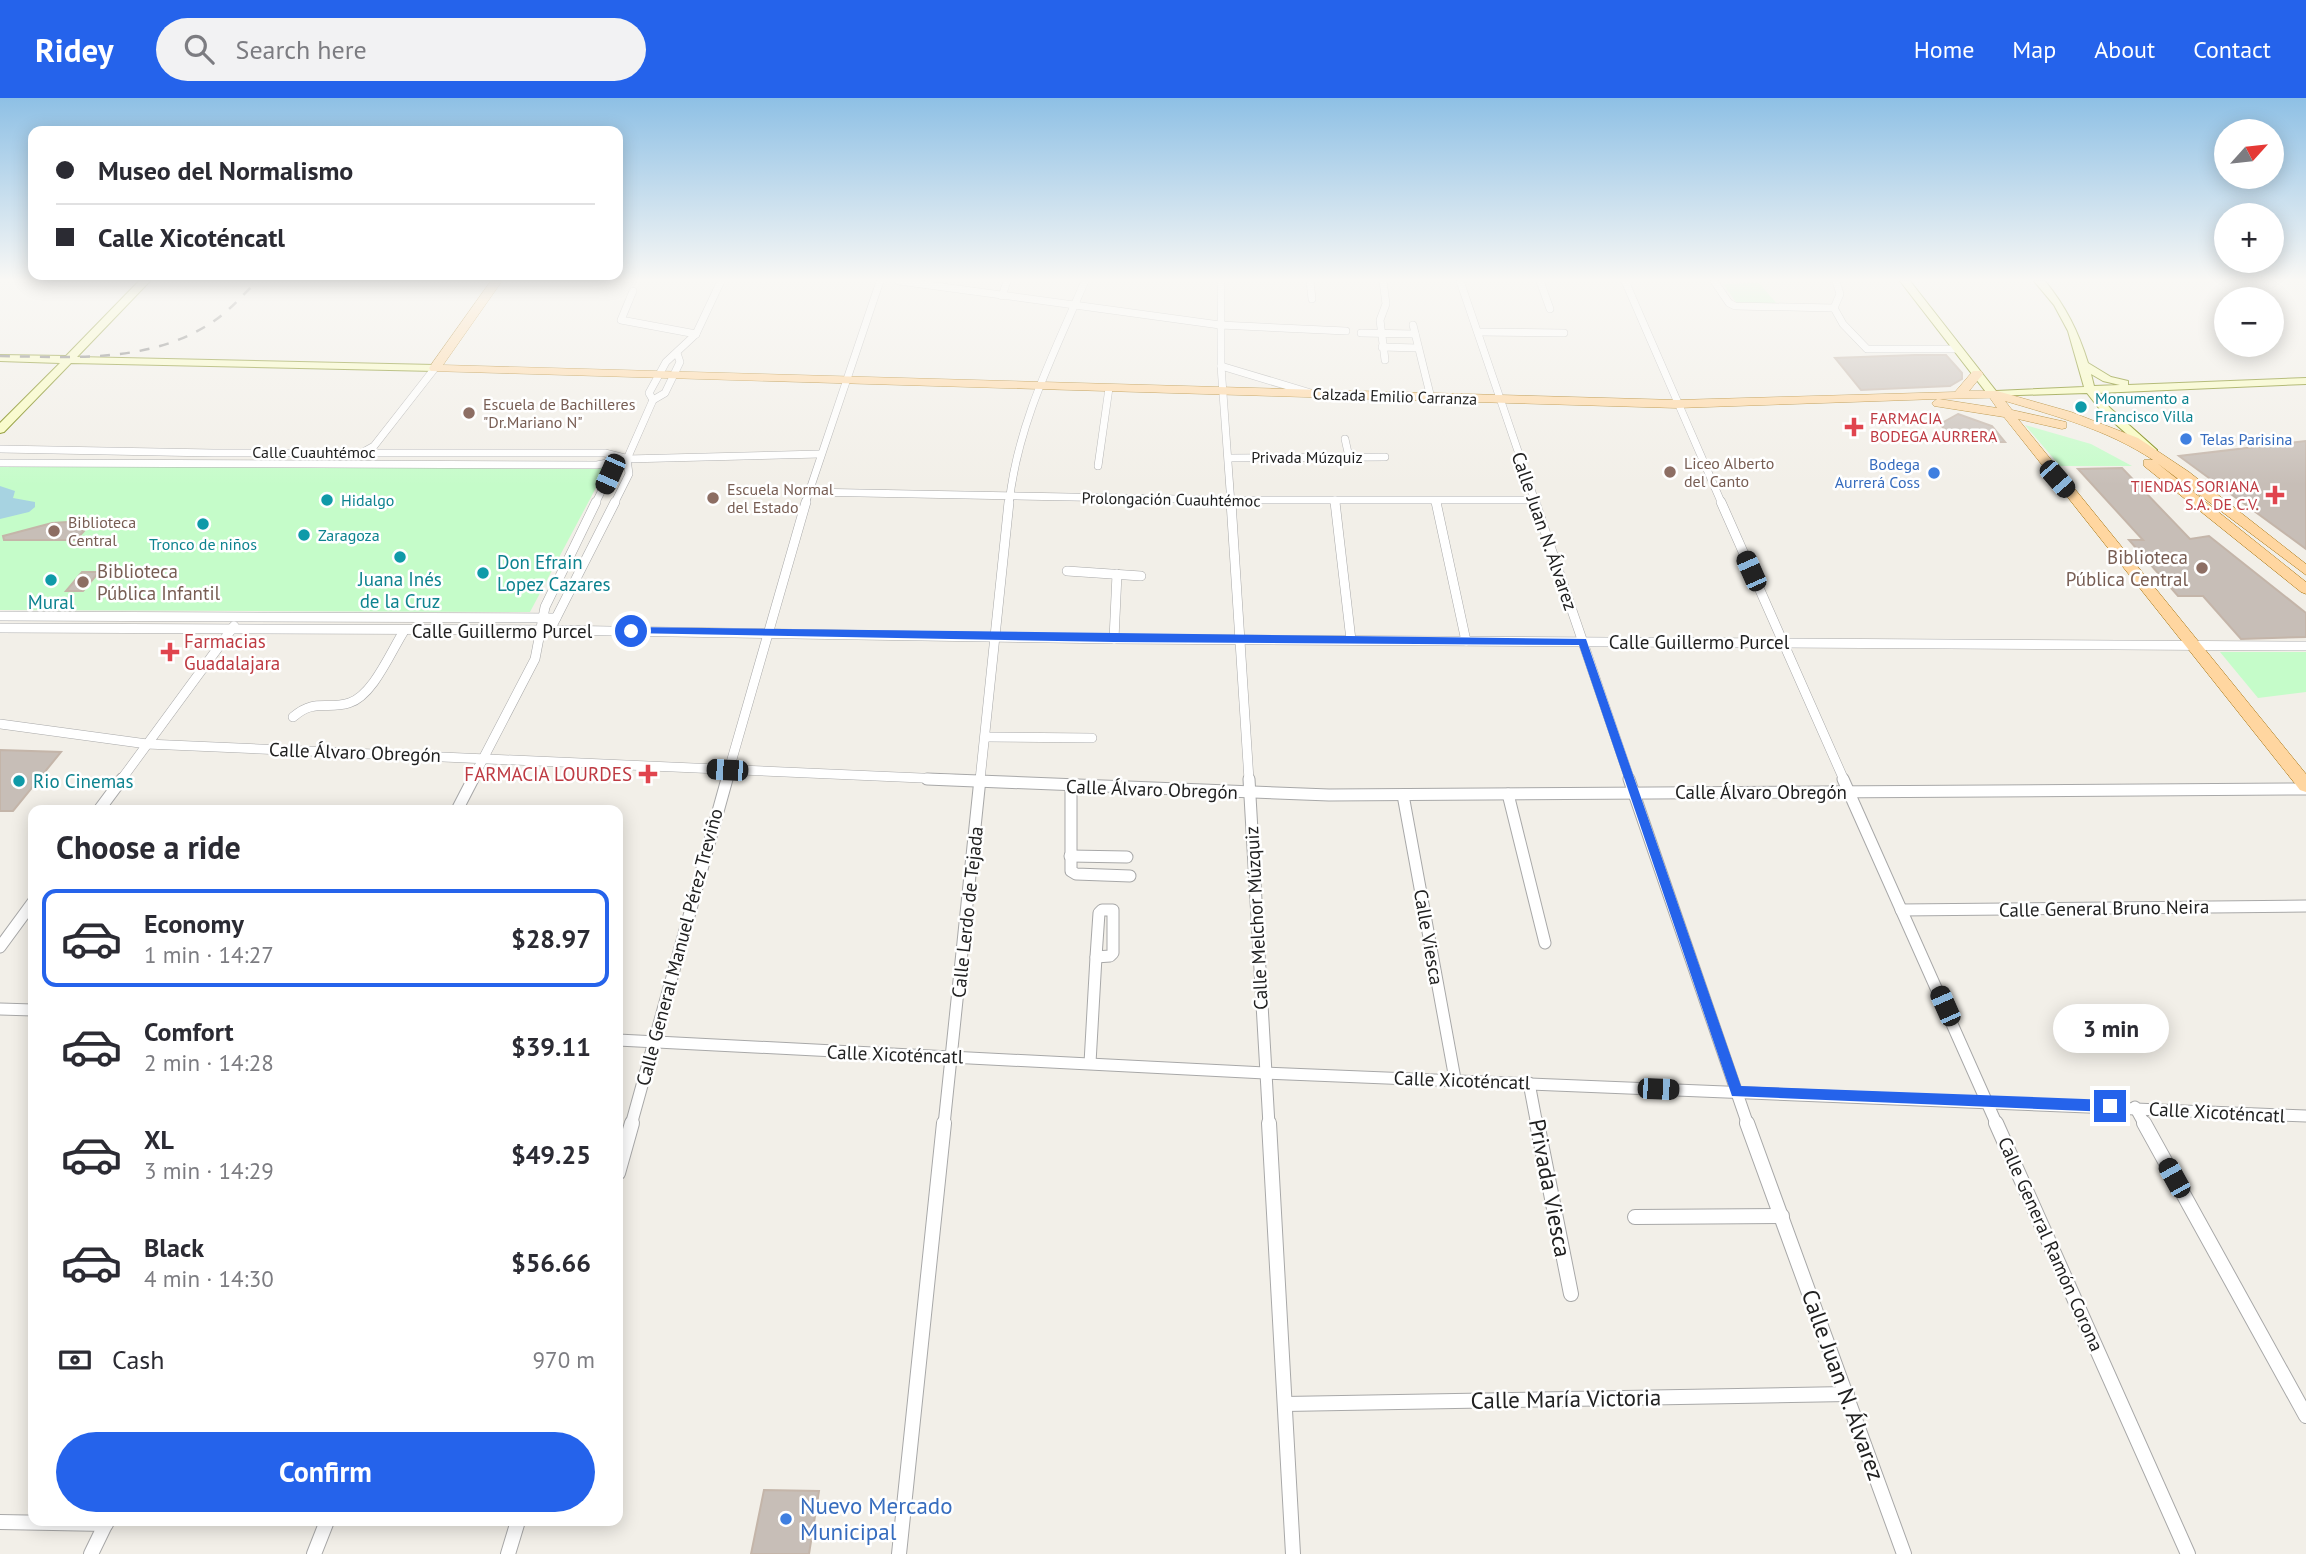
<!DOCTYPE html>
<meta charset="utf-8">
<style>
:root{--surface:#fff;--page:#f2f2f3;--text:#2b2b33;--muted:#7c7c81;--line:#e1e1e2;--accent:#2563eb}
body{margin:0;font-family:"PT Sans",sans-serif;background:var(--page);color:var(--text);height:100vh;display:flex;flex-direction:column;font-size:26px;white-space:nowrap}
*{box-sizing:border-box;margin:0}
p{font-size:23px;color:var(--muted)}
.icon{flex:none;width:38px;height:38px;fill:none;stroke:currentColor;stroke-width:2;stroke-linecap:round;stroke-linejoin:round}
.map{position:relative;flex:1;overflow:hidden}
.sheet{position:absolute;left:28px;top:707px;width:595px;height:721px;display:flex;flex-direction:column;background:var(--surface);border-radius:14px;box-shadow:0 4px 18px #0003}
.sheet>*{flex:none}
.top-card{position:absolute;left:28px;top:28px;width:595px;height:154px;border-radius:14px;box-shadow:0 4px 18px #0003;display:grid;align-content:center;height:154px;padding:0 28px;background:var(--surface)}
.needle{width:46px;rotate:63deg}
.controls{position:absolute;left:2214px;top:21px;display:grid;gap:14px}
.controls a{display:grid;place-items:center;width:70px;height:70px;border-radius:50%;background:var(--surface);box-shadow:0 4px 18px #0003;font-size:35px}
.end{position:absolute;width:32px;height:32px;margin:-16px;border:9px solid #2563eb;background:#fff;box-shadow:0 0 0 4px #fff}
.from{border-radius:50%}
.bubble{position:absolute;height:49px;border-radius:24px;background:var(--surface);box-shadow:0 4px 18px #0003;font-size:23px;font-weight:700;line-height:49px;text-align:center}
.car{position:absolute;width:21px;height:42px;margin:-21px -10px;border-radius:9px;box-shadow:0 0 5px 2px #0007;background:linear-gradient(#222 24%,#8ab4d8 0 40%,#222 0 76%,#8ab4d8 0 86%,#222 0)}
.top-card b{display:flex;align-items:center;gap:24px;height:66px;font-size:26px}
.top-card b+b{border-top:2px solid var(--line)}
.top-card i{width:18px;height:18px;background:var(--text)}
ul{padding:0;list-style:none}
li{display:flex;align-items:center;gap:21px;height:98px;margin:0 14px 10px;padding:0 14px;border:4px solid transparent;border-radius:14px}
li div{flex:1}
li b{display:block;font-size:26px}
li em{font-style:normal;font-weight:700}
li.active{border-color:var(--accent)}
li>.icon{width:63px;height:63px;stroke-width:1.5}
h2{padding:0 28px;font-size:32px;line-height:84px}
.pay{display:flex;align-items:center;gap:18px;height:77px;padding:0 28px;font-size:26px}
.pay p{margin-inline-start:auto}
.primary-button{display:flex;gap:14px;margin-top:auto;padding:14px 28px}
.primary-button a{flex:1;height:80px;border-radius:42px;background:var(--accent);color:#fff;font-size:28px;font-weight:700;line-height:80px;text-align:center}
header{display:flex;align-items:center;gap:42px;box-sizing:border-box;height:98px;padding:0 35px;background:var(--accent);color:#fff}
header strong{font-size:33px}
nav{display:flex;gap:38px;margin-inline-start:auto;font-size:24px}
.search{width:490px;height:63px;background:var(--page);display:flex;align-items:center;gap:18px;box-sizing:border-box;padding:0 24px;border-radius:38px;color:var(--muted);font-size:26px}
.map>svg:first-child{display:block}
.park{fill:#c5fcc9}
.water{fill:#a7d3e1}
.building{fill:#c7beb7;stroke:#c4b5a9;stroke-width:2}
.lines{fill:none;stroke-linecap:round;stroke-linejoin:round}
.street-far3-casing{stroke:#a8a8a8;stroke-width:8}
.street-far2-casing{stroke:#a8a8a8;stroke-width:10}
.street-far1-casing{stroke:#a8a8a8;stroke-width:13}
.street-casing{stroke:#a8a8a8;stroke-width:16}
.secondary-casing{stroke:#728001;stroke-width:2}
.primary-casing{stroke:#9f6b00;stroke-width:1}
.street-far3{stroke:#fff;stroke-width:7}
.street-far2{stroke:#fff;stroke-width:9}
.street-far1{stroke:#fff;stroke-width:11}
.street{stroke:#fff;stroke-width:14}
.secondary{fill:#f9fcbc;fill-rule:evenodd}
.primary{fill:#ffd6a0;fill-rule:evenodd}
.rail{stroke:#6f6f6f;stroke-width:2.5;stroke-dasharray:10 10;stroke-linecap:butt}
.route{fill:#2563eb}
.culture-dot{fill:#0f9aa8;stroke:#fff;stroke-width:2.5}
.education-dot{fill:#8d6e63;stroke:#fff;stroke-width:2.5}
.health-dot{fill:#e0444e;stroke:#fff;stroke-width:2.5}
.shop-dot{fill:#3f7fe0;stroke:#fff;stroke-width:2.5}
.labels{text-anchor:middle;stroke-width:5;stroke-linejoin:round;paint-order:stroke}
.far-street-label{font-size:16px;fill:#212121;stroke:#fff}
.far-culture-label{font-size:16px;fill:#0d838f;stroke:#fff;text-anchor:start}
.far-education-label{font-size:16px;fill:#785e54;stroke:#fff;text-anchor:start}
.far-health-label{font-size:16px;fill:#be3a42;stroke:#fff;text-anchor:start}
.far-shop-label{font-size:16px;fill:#366cbe;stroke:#fff;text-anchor:start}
.street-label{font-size:19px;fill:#212121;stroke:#fff}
.education-label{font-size:19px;fill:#785e54;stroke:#fff;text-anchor:end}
.culture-label{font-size:19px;fill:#0d838f;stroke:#fff;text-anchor:start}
.health-label{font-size:19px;fill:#be3a42;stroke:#fff;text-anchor:start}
.near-street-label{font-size:23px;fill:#212121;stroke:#fff}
.near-shop-label{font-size:23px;fill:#366cbe;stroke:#fff;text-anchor:start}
</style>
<header>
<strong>Ridey</strong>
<div class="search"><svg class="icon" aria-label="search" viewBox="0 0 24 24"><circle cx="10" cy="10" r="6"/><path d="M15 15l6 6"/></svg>Search here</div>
<nav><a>Home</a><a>Map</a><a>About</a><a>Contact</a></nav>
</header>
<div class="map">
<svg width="2306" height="1456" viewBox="0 0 2306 1456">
<rect width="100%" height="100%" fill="#f2efe8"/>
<!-- park -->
<g class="park">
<path d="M1759,185L1778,207H1738L1723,186Z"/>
<path d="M2025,327L2091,346L2132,368H2060Z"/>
<path d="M0,366L607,369L530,514L0,512Z"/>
<path d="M2220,554H2306V594L2258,600Z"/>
</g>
<!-- water -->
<path class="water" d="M0,388L15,393L13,400L35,404V409L29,414L0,421Z"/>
<!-- building -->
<g class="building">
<path d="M1915,257H1946L1962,275V281L1950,288L1861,292L1835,260Z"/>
<path d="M1958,316L1992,328L2005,344H1964L1961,339H1951L1940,326Z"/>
<path d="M2306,343V451L2179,358Z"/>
<path d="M2122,370L2190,441L2209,438L2306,515V539L2241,541L2203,498H2178L2129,442H2143L2078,371Z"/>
<path d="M67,424L84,433L76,442H4L3,438L52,425Z"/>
<path d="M82,474H99L83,493H66Z"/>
<path d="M0,652L61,654L13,713H0Z"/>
<path d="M764,1392L819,1393L809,1456H751Z"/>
</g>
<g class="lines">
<defs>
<g id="street-far3">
<path d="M899,183L1220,227L1346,233"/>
<path d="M1221,183V268L1231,406"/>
<path d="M1310,183L1312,201"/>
<path d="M1383,183L1386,206L1380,222L1385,262"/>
<path d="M1460,183L1536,406"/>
<path d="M1540,183L1550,211"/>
<path d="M1625,183L1722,406"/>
<path d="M1714,183L1729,205L1735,208L1834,210"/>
<path d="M1836,183L1840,196L1834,210L1843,226L1867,251H1958"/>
<path d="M633,193L621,222L696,236"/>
<path d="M1002,198L1007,183"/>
<path d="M1413,227L1431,300"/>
<path d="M1478,234L1564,235"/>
<path d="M1361,235L1415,236"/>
<path d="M1382,249L1418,250"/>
<path d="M1221,268L1311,295"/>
<path d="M653,302L649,295L666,264L696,236L721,183"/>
<path d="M1345,341L1349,359"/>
<path d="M0,351L213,355H605L625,360"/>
<path d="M365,353L374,348L435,270"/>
<path d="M1230,360L1385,359"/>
<path d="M0,365L597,367L627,361L820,356"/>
<path d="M1098,368L1109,290"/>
<path d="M808,394L1232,402H1534"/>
<path d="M1335,402V406"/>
<path d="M1436,403L1437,406"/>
<path d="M595,406L610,376L627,361L653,302L665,295L680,264L677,255"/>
<path d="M614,406L629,376L627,361"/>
<path d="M805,406L880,183"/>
<path d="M1009,406C1017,327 1054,255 1085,183"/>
</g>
<g id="street-far2">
<path d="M1231,404L1249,682"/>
<path d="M1335,404L1351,542"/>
<path d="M1436,404L1466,543"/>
<path d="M1535,404L1630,682"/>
<path d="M1721,404L1844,682"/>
<path d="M1067,473L1141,478"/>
<path d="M0,518L556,520"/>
<path d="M553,526L615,404"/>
<path d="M0,530L550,532L1114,541L2306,548"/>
<path d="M1114,541L1117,476"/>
<path d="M293,619C315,600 326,612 349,605C373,598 391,553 404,533"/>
<path d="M0,626L147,646L967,682"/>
<path d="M986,639L1092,640"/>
<path d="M121,682L234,528"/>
<path d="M472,682L535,561L545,509L596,404"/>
<path d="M726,682L806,404"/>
<path d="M980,682L1009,404"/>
</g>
<g id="street-far1">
<path d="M927,681L1329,697L2306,691"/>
<path d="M1249,681L1269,1027"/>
<path d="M1629,681L1748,1027"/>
<path d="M1843,681L1997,1027"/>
<path d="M1071,688V773L1076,776L1130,778"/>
<path d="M1508,696L1545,845"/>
<path d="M1403,697L1455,981"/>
<path d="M99,712L122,681"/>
<path d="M457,712L473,681"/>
<path d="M1070,758L1127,759"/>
<path d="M1102,812H1113V855L1110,858L1096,859L1099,815Z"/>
<path d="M1901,812L2306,808"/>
<path d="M0,849L33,804"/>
<path d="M0,911L33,912"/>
<path d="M618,942L1265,975L2306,1018"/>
<path d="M1090,965L1096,859"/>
<path d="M1529,985L1537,1027"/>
<path d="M2135,1009L2145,1027"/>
<path d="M631,1027L727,681"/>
<path d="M944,1027L980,681"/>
</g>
<g id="street">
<path d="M1269,1025L1293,1456"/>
<path d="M1537,1025L1571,1196"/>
<path d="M1747,1025L1904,1456"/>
<path d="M1996,1025L2188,1456"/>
<path d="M2144,1025L2306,1318"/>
<path d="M618,1075L632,1025"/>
<path d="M1635,1119L1782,1118"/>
<path d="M1285,1306L1847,1296"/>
<path d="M0,1424L106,1426"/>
<path d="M91,1456L107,1423"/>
<path d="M314,1456L327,1423"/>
<path d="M508,1456L518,1423"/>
<path d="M899,1456L944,1025"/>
</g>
<g id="secondary">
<path d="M139,183H150L77,259L435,267L440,270L435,273L71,265L4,334L0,335V325L60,265L0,263V257L66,258Z"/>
<path d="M1900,183H1910L1996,293L2084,289L2068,233L2054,207L2034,183H2045C2066,209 2078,233 2088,265L2111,279L2128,283V287L2306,280V286L2098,295L2110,310L2157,352L2155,354H2147L2102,314L2087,295L1989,298ZM2091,276L2103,283L2120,287L2094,288Z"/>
</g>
<path id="primary" d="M491,183H502L443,267L1677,302L1955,294L1973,273H1981L1983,276L1969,293H1997L2071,314L2138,340L2189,374L2306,466V477L2157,365L2306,484V496L2301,494L2144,368V362H2153C2108,332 2056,318 2005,303L2012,312L2066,324V330L2062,331L2018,321L2306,676V694L2300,692L2004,319L1934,308L1932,305L1937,301L1677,310L431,273L429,270ZM1990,300L1997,310L1939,301Z"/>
</defs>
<!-- street-far3 casing -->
<use href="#street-far3" class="street-far3-casing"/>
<!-- street-far2 casing -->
<use href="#street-far2" class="street-far2-casing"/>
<!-- street-far1 casing -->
<use href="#street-far1" class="street-far1-casing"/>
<!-- street casing -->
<use href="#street" class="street-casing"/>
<!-- secondary casing -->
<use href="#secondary" class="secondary-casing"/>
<!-- primary casing -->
<use href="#primary" class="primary-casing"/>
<!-- street-far3 -->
<use href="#street-far3" class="street-far3"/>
<!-- street-far2 -->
<use href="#street-far2" class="street-far2"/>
<!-- street-far1 -->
<use href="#street-far1" class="street-far1"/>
<!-- street -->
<use href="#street" class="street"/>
<!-- secondary -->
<use href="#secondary" class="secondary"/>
<!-- primary -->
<use href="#primary" class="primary"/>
<!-- rail -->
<path class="rail" d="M0,258C73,259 151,266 214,223C230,212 243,197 257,183"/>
</g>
<!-- sky -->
<linearGradient id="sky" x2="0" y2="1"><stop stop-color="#8ec0e5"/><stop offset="0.47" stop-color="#f9f8f5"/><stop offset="1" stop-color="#f9f8f5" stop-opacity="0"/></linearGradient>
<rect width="2306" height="387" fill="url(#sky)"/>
<!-- route -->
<path class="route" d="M631,529L1586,541L1741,988L2110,1002L2117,1008L2110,1014L1732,998L1579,547L1114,544L628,535L626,533Z"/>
<!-- markers -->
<g class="culture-dot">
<circle cx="2081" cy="309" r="7"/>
<circle cx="327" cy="402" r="7"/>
<circle cx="203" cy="426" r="7"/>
<circle cx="304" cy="437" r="7"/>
<circle cx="400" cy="459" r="7"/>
<circle cx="483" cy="475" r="7"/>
<circle cx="51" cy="482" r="7"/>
<circle cx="19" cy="683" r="7"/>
</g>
<g class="education-dot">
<circle cx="469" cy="315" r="7"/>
<circle cx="1670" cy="374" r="7"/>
<circle cx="713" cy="400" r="7"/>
<circle cx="54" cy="433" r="7"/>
<circle cx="2202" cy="470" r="7"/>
<circle cx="83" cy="484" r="7"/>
</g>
<g class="health-dot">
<path d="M1850.5 318.5h7v7h7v7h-7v7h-7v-7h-7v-7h7z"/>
<path d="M2271.5 386.5h7v7h7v7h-7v7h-7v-7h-7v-7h7z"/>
<path d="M166.5 543.5h7v7h7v7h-7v7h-7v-7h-7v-7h7z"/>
<path d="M644.5 665.5h7v7h7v7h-7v7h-7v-7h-7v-7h7z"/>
</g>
<g class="shop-dot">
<circle cx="2186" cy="341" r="7"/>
<circle cx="1934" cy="375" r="7"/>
<circle cx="786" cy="1421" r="7"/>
</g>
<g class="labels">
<!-- far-street labels -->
<g class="far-street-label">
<text transform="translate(1395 298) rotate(2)" y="6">Calzada Emilio Carranza</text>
<text x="314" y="360">Calle Cuauhtémoc</text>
<text x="1307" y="365">Privada Múzquiz</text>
<text transform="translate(1171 401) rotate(1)" y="6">Prolongación Cuauhtémoc</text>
</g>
<!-- far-culture labels -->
<g class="far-culture-label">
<text x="2095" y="306">Monumento a<tspan x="2095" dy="18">Francisco Villa</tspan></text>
<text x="341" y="408">Hidalgo</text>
<text x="318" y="443">Zaragoza</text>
<text x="203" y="452" text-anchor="middle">Tronco de niños</text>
</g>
<!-- far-education labels -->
<g class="far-education-label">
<text x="483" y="312">Escuela de Bachilleres<tspan x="483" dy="18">"Dr.Mariano N"</tspan></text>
<text x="1684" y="371">Liceo Alberto<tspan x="1684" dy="18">del Canto</tspan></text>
<text x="727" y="397">Escuela Normal<tspan x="727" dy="18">del Estado</tspan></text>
<text x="68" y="430">Biblioteca<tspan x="68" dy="18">Central</tspan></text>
</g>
<!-- far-health labels -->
<g class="far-health-label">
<text x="1870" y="326">FARMACIA<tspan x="1870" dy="18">BODEGA AURRERA</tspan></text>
<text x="2259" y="394" text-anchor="end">TIENDAS SORIANA<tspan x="2259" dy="18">S.A. DE C.V.</tspan></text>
</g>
<!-- far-shop labels -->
<g class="far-shop-label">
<text x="2200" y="347">Telas Parisina</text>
<text x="1920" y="372" text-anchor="end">Bodega<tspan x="1920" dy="18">Aurrerá Coss</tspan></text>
</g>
<!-- street labels -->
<g class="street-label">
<text transform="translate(1545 433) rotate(71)" y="7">Calle Juan N. Álvarez</text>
<text x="502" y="540">Calle Guillermo Purcel</text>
<text x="1699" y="551">Calle Guillermo Purcel</text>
<text transform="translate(355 654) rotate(2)" y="7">Calle Álvaro Obregón</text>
<text transform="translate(1152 691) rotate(2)" y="7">Calle Álvaro Obregón</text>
<text x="1761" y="701">Calle Álvaro Obregón</text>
<text transform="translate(2104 810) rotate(-1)" y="7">Calle General Bruno Neira</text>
<text transform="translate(967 814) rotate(-84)" y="7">Calle Lerdo de Tejada</text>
<text transform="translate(1256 820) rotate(-93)" y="7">Calle Melchor Múzquiz</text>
<text transform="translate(1429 839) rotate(80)" y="7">Calle Viesca</text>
<text transform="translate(679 849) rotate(-75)" y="7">Calle General Manuel Pérez Treviño</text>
<text transform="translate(895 956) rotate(2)" y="7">Calle Xicoténcatl</text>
<text transform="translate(1462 982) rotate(2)" y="7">Calle Xicoténcatl</text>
<text transform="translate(2217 1014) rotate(3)" y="7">Calle Xicoténcatl</text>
<text transform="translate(2051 1146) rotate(66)" y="7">Calle General Ramón Corona</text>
</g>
<!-- education labels -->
<g class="education-label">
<text x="2188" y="466">Biblioteca<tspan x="2188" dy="22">Pública Central</tspan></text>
<text x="97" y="480" text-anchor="start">Biblioteca<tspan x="97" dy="22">Pública Infantil</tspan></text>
</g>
<!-- culture labels -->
<g class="culture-label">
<text x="497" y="471">Don Efrain<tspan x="497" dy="22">Lopez Cazares</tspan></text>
<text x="400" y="488" text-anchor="middle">Juana Inés<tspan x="400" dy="22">de la Cruz</tspan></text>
<text x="51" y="511" text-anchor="middle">Mural</text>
<text x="33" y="690">Rio Cinemas</text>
</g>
<!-- health labels -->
<g class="health-label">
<text x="184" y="550">Farmacias<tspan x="184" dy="22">Guadalajara</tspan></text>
<text x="632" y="683" text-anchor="end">FARMACIA LOURDES</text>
</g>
<!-- near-street labels -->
<g class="near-street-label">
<text transform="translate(1550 1090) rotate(79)" y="8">Privada Viesca</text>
<text transform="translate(1843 1287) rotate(70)" y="8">Calle Juan N. Álvarez</text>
<text transform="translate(1566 1301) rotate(-1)" y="8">Calle María Victoria</text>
</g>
<!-- near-shop labels -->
<g class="near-shop-label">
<text x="800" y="1416">Nuevo Mercado<tspan x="800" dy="26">Municipal</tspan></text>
</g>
</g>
</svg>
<div class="controls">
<a><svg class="needle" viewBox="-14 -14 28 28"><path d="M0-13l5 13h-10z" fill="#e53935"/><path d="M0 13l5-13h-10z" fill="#7c7c81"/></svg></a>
<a>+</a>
<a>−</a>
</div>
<i class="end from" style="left:631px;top:533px"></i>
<i class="end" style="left:2110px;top:1008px"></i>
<div class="bubble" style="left:2053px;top:906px;width:116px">3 min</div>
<i class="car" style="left:610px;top:376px;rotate:204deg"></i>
<i class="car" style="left:2057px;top:381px;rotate:139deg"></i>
<i class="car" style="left:1751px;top:473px;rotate:336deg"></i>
<i class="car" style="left:727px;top:672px;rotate:273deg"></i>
<i class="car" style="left:1945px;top:908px;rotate:336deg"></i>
<i class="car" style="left:1658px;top:991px;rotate:92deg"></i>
<i class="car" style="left:2174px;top:1080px;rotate:331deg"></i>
<div class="top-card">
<b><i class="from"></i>Museo del Normalismo</b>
<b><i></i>Calle Xicoténcatl</b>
</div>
<section class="sheet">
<h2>Choose a ride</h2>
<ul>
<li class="active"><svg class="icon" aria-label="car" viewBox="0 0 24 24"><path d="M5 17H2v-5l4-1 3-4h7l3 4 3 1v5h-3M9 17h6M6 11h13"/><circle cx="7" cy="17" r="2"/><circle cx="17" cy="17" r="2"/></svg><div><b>Economy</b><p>1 min · 14:27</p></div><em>$28.97</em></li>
<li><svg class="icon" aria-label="car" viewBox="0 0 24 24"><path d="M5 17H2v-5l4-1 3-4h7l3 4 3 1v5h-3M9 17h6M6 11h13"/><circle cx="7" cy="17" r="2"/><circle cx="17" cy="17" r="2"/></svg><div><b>Comfort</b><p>2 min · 14:28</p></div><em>$39.11</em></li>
<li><svg class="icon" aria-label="car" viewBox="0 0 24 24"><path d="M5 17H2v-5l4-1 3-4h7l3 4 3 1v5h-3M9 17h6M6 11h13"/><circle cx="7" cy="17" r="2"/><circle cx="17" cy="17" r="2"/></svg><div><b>XL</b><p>3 min · 14:29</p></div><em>$49.25</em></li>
<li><svg class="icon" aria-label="car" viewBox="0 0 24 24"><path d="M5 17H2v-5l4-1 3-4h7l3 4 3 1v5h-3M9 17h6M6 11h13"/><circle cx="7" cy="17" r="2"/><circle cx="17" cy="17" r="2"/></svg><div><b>Black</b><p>4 min · 14:30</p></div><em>$56.66</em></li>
</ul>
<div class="pay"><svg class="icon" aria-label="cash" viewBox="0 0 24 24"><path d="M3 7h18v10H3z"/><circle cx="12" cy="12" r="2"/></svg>Cash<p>970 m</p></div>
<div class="primary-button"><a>Confirm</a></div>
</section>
</div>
